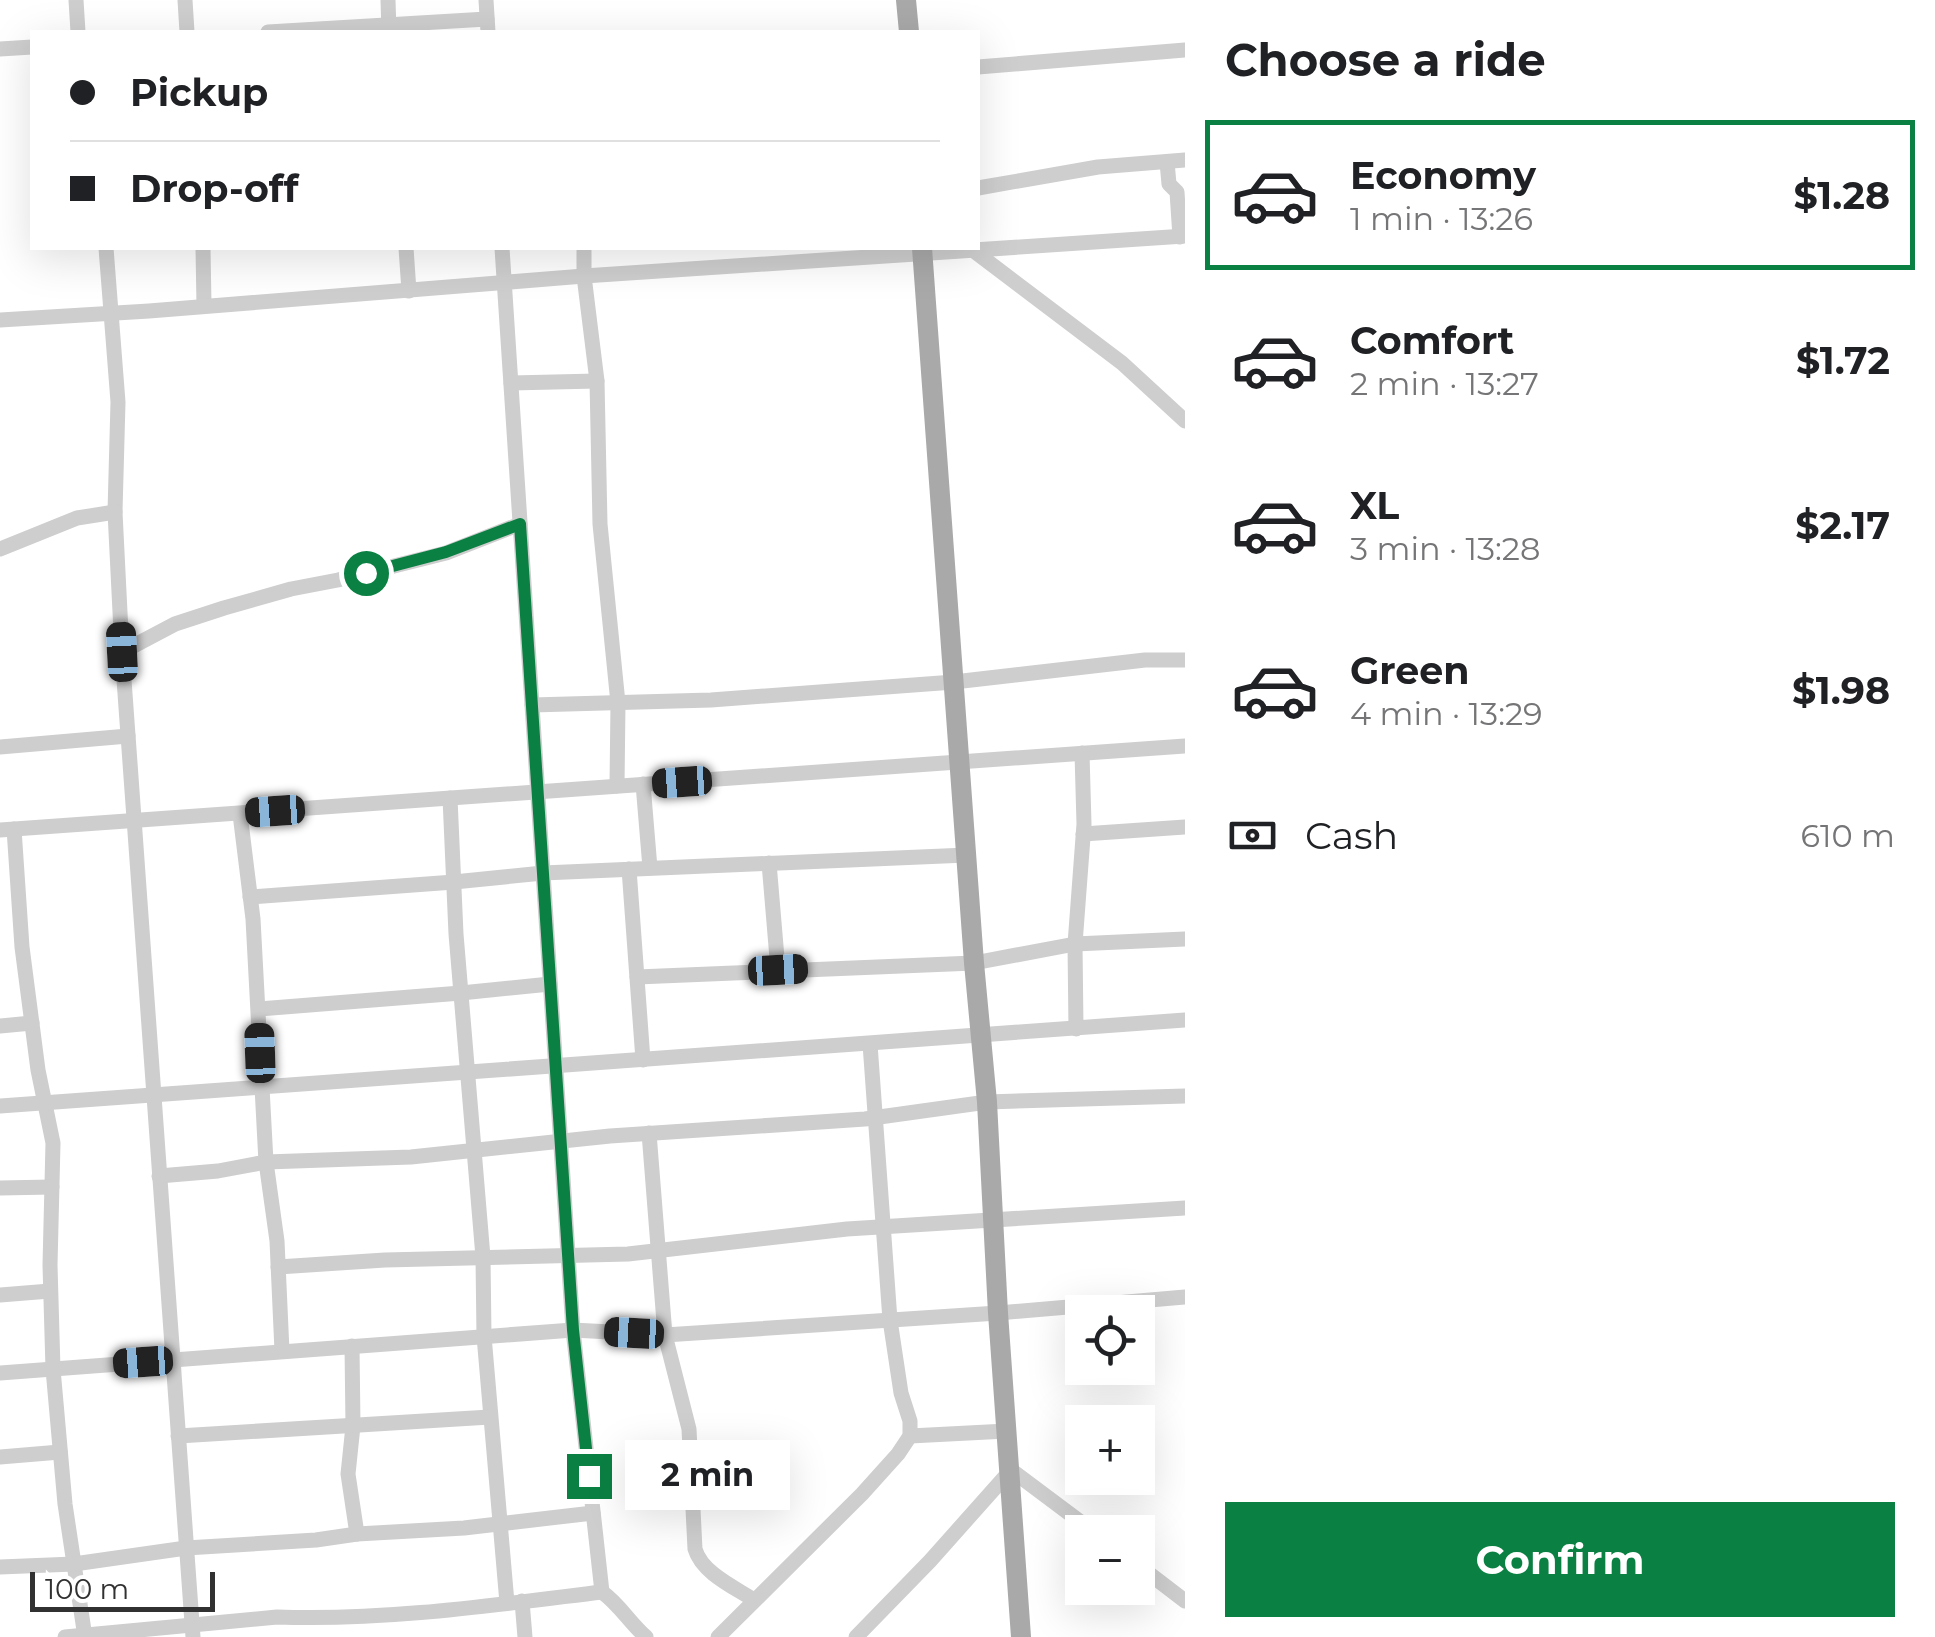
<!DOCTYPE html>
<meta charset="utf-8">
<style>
:root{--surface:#fff;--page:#f6f6f6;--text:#202124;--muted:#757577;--line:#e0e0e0;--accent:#0b8043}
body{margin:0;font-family:Montserrat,sans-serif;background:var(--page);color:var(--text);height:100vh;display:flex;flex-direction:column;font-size:38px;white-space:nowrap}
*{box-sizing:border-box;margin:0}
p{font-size:32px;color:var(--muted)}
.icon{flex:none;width:55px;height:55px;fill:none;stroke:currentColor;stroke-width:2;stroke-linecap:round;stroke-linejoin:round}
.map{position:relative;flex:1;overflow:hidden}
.sheet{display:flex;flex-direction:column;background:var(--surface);width:750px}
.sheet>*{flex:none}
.guide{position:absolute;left:30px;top:30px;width:950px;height:220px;border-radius:0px;box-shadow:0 10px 40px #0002;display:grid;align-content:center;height:220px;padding:0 40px;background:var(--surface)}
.controls{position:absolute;left:1065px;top:1295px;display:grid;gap:20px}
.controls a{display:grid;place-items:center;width:90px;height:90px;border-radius:0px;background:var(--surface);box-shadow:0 10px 40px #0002;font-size:50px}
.scale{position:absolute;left:30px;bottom:25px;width:185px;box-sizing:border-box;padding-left:10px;border:5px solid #313131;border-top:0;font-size:28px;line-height:35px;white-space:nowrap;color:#313131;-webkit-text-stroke:8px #fff;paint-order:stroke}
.end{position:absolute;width:45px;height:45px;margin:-22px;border:12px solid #0b8043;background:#fff;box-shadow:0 0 0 5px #fff}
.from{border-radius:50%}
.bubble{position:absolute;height:70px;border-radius:0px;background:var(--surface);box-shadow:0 10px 40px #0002;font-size:32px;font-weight:700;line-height:70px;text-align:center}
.car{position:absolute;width:30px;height:60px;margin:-30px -15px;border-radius:12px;box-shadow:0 0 8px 2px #0007;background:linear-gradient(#222 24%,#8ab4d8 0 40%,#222 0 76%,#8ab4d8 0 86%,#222 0)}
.guide b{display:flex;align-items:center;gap:35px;height:95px;font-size:38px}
.guide b+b{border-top:2px solid var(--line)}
.guide i{width:25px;height:25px;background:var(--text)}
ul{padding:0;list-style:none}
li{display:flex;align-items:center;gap:30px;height:150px;margin:0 20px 15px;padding:0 20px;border:5px solid transparent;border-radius:0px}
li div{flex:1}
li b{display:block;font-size:38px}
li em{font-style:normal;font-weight:700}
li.selected{border-color:var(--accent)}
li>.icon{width:90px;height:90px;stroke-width:1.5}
h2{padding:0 40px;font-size:45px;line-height:120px}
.pay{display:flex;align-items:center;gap:25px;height:110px;padding:0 40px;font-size:38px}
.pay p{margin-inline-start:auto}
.button{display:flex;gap:20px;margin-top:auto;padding:20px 40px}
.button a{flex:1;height:115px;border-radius:0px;background:var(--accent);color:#fff;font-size:40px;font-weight:700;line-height:115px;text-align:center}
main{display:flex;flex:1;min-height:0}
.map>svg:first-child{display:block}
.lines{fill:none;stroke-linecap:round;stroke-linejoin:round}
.minor{stroke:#cecece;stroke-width:15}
.major{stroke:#a9a9a9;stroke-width:20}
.route{stroke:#0b8043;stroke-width:12}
</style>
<main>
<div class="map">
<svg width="1185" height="1637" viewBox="0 0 1185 1637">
<rect width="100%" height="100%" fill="#fff"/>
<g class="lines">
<!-- minor -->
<g class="minor">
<path d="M76,0L78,32"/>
<path d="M185,0L187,32"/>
<path d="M388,0L389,32"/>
<path d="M486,0L488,32"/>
<path d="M268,32L487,19"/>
<path d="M0,49L32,47"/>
<path d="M978,67L1185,50"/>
<path d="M1167,162L1169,184L1177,192L1180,237"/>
<path d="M978,188L1098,167L1185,160"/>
<path d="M106,248L118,402L115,512L122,652L193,1637"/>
<path d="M203,248L204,305"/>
<path d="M406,248L409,291"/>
<path d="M502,248L573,1330L602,1592C619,1604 630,1623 646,1637"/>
<path d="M584,248V276L597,381L600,524L618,703L617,786"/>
<path d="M974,251L1122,363L1185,421"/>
<path d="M0,320L149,311L584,276L1185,236"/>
<path d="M511,383L597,381"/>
<path d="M0,549L77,518L115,512"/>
<path d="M122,652L175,624L224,608L291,589L338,580L446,553L520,524"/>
<path d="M532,705L711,700L954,682L1145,660H1185"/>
<path d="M0,747L128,736"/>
<path d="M643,784L650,868"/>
<path d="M450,798L456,934L483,1257L484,1336L507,1603"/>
<path d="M240,814L253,919L266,1162L277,1241L282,1351"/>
<path d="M14,829L22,947L38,1070L53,1143L50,1265L53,1369L65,1504L85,1637"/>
<path d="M0,830L1185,746"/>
<path d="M1083,834L1185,827"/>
<path d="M769,863L778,970"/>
<path d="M629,869L643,1060"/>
<path d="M250,897L454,882L543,873L967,855"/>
<path d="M637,977L974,963L1075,944L1185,939"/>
<path d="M259,1009L461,993L550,984"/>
<path d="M0,1026L32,1023"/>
<path d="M1076,1029L1075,944L1084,824L1082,753"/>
<path d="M0,1106L1185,1020"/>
<path d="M649,1133L665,1335L689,1429L695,1549C702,1573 734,1587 754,1600"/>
<path d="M159,1176L218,1171L266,1162L411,1157L610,1136L865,1119L987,1102L1185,1096"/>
<path d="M0,1188L52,1187"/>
<path d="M278,1267L385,1260L628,1254L847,1229L1185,1208"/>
<path d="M0,1295L50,1291"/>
<path d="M352,1346L353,1426L348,1474L357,1534"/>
<path d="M0,1373L573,1330L665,1335L998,1313L1185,1297"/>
<path d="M178,1436L490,1417"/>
<path d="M910,1436L1007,1431"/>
<path d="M0,1457L60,1452"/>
<path d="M1138,1565L1185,1601"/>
<path d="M0,1567L74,1564L186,1548L316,1540L357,1534L464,1528L593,1513"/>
<path d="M522,1601L525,1637"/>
<path d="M65,1637L277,1617C385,1621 495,1605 602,1592"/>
<path d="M718,1637L862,1494L898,1454L910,1436V1421L901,1393L890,1320L870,1044"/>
<path d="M856,1637L930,1561L1011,1470L1094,1532"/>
</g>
<!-- major -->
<g class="major">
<path d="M906,0L909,32"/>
<path d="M922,248L974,963L987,1102L998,1313L1021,1637"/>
</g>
</g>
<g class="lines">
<!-- route -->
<path class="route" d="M366,573L446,552L520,524L573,1330L589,1476"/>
</g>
</svg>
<div class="controls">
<a><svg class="icon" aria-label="locate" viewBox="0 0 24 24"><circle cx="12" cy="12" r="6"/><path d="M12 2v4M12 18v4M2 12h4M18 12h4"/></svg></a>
<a>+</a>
<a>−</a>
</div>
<div class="scale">100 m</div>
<i class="end from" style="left:366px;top:573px"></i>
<i class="end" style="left:589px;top:1476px"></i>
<div class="bubble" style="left:625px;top:1440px;width:165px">2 min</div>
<i class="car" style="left:122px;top:652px;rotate:357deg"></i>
<i class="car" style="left:682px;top:782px;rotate:266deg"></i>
<i class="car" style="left:275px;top:811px;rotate:266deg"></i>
<i class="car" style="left:778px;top:970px;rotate:87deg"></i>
<i class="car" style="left:260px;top:1053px;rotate:358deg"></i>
<i class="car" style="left:634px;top:1333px;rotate:273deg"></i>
<i class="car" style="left:143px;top:1362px;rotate:266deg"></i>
<div class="guide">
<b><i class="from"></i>Pickup</b>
<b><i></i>Drop-off</b>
</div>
</div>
<section class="sheet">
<h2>Choose a ride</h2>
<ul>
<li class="selected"><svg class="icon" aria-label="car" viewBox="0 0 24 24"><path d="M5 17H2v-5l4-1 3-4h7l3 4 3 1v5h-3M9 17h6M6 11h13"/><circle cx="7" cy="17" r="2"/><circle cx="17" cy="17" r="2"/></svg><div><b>Economy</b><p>1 min · 13:26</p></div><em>$1.28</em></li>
<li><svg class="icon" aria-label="car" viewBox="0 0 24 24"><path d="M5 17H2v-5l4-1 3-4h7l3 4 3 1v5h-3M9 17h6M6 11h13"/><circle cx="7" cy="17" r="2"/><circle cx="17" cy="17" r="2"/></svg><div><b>Comfort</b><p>2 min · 13:27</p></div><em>$1.72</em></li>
<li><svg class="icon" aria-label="car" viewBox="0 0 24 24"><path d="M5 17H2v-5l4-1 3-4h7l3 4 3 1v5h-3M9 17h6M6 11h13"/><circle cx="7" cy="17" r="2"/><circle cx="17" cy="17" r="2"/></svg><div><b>XL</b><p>3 min · 13:28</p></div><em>$2.17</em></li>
<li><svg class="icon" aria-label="car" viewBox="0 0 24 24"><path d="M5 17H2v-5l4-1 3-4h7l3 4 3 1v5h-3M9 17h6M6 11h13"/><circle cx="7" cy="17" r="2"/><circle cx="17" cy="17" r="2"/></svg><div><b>Green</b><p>4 min · 13:29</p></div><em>$1.98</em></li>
</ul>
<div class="pay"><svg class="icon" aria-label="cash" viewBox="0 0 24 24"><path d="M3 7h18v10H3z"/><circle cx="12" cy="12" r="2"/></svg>Cash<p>610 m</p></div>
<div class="button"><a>Confirm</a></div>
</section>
</main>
